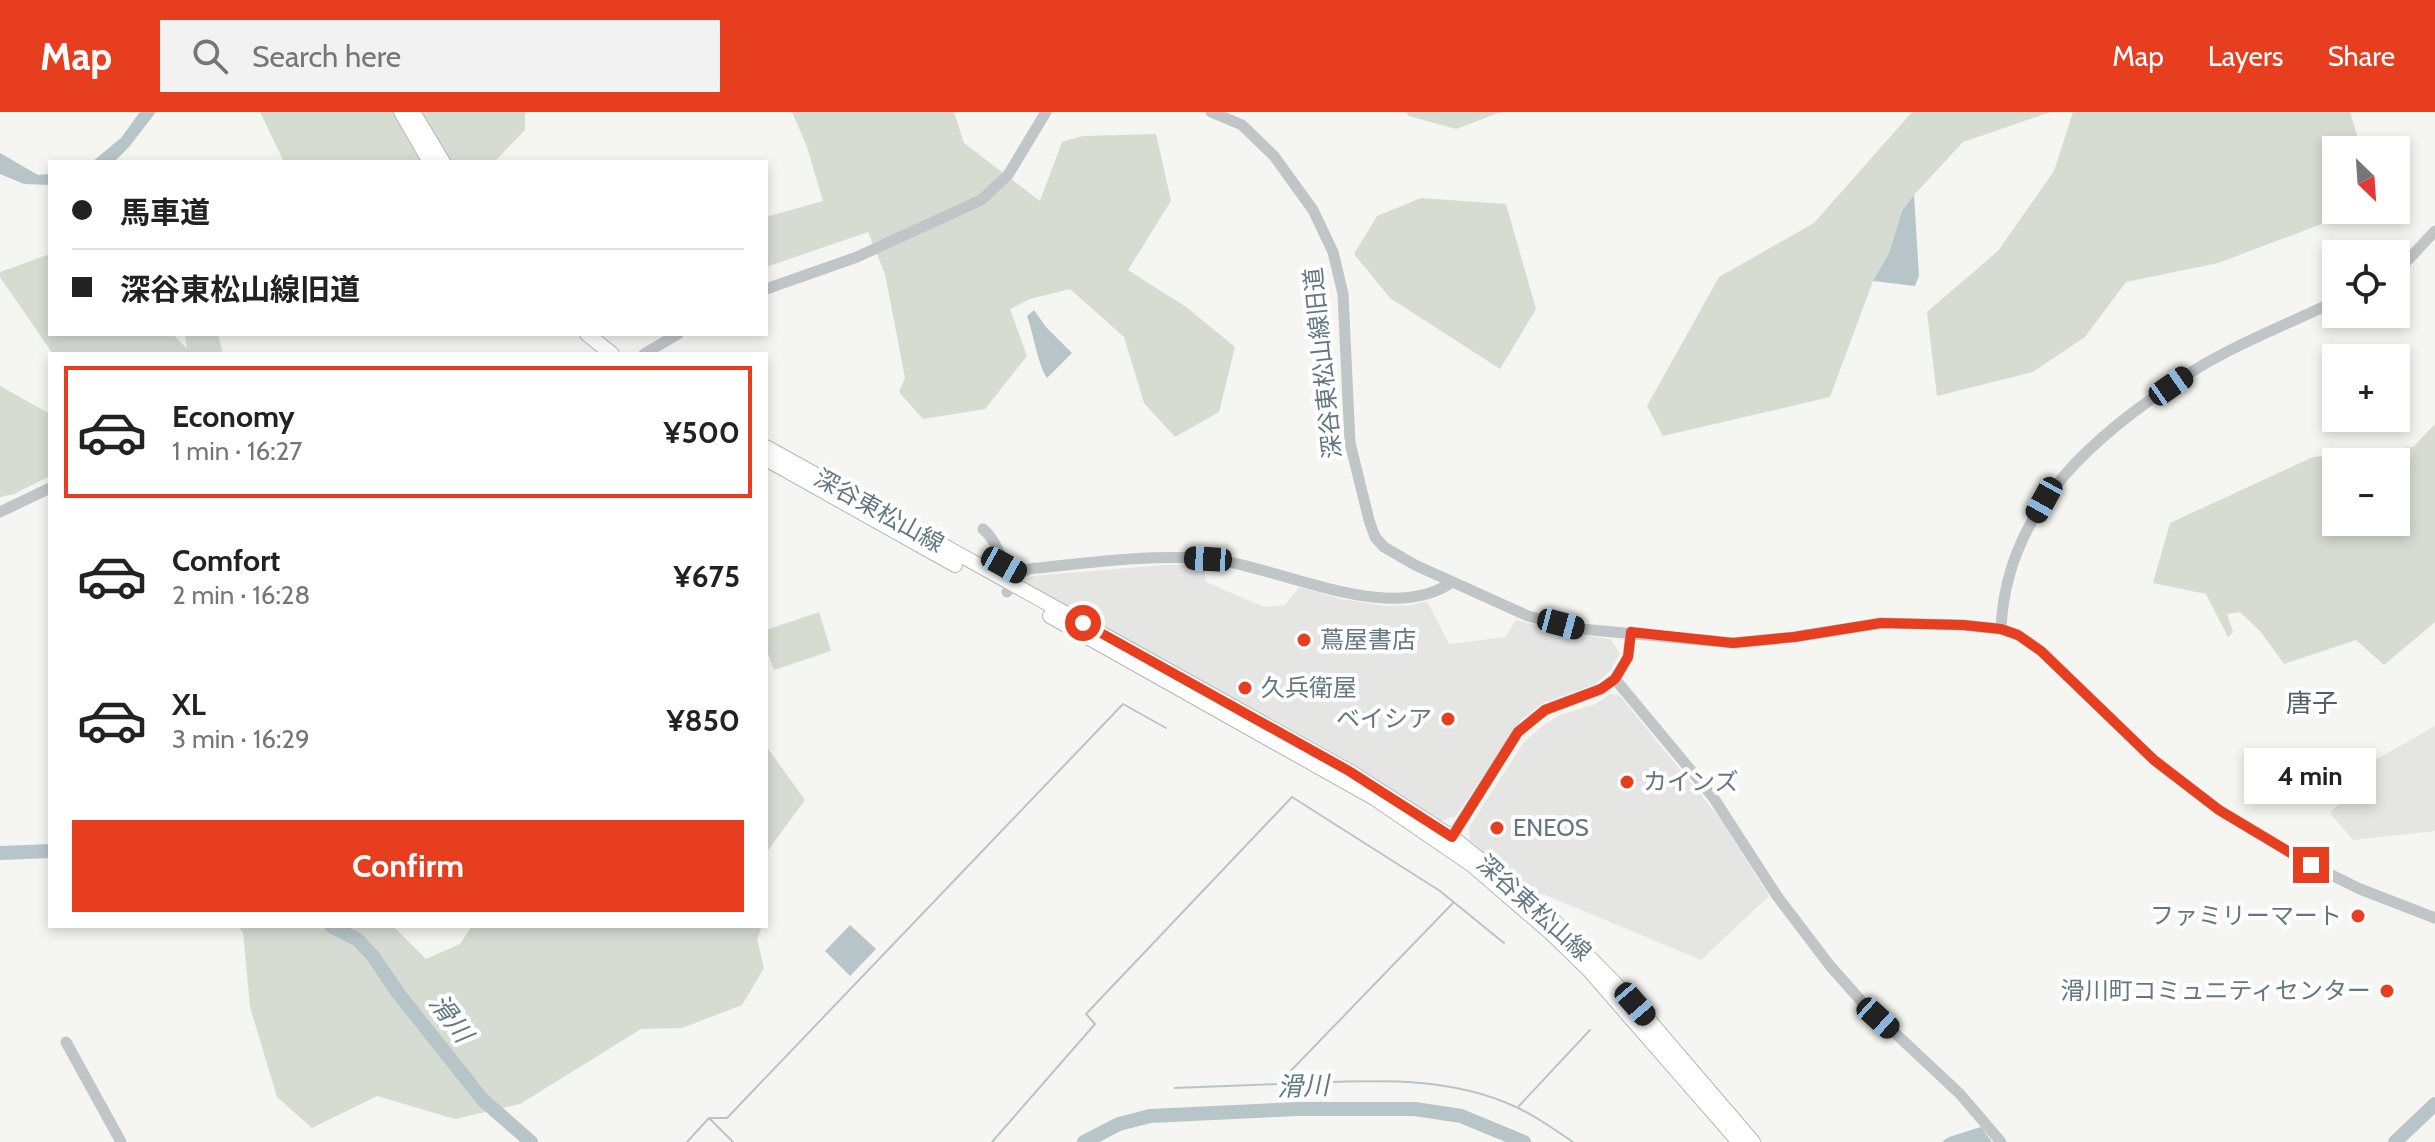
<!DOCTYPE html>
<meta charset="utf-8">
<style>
:root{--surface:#fff;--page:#f2f2f2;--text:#222;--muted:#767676;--line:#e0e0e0;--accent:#e73e1f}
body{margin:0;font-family:Cabin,"Noto Sans JP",sans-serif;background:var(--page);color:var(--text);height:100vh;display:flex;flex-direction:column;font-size:30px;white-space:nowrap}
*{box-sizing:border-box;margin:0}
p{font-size:26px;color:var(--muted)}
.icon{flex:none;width:44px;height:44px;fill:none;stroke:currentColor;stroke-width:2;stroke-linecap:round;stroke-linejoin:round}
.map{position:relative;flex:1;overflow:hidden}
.sheet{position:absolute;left:48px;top:240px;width:720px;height:576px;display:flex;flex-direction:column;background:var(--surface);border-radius:0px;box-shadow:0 4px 12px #0003}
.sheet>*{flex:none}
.hud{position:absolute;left:48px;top:48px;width:720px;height:176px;border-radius:0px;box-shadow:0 4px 12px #0003;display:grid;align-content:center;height:176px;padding:0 24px;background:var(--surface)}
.needle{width:52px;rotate:155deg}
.fabs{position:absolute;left:2322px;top:24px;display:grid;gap:16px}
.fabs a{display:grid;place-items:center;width:88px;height:88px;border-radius:0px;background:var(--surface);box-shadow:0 4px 12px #0003;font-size:40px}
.end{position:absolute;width:36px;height:36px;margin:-18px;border:10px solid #e73e1f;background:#fff;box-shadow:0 0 0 4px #fff}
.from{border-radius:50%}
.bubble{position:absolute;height:56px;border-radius:0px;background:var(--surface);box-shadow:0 4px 12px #0003;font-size:26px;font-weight:700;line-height:56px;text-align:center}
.car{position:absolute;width:24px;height:48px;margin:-24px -12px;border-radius:10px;box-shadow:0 0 6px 2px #0007;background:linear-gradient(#222 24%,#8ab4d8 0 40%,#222 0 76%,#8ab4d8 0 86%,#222 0)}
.hud b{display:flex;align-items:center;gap:28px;height:76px;font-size:30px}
.hud b+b{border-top:2px solid var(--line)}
.hud i{width:20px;height:20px;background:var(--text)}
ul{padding:14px 0 0;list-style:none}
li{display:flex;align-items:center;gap:24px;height:132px;margin:0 16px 12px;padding:0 8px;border:4px solid transparent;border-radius:0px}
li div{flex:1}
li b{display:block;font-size:30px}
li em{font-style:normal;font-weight:700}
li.on{border-color:var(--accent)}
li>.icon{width:72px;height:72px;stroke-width:1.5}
.cta{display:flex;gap:16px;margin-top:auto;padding:16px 24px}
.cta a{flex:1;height:92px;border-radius:0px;background:var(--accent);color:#fff;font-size:32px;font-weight:700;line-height:92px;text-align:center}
header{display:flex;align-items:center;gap:48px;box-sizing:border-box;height:112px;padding:0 40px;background:var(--accent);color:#fff}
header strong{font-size:38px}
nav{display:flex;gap:44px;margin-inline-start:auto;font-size:28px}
.search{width:560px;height:72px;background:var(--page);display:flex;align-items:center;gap:20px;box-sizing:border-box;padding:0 28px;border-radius:0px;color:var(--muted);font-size:30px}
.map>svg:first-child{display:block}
.built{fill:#e5e6e4}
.green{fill:#d6dcd2;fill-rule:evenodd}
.water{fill:#b7c5c8}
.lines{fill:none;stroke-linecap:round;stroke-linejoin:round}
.stream{stroke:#b7c5c8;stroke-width:2}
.river{stroke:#b7c5c8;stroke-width:14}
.major-casing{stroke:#b3b8bb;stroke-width:16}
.minor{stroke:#c0c5c7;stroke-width:11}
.major{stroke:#fff;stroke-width:14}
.route{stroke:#e73e1f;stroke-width:10}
.poi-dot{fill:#e73e1f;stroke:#fff;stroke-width:3}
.labels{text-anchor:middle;stroke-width:8;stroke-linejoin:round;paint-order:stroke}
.street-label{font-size:24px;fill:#637783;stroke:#fff}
.poi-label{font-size:24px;fill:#637783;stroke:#fff;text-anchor:start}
.neighbourhood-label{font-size:26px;fill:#515f68;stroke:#fff}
.water-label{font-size:26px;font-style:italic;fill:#5f7a80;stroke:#fff}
</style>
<header>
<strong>Map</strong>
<div class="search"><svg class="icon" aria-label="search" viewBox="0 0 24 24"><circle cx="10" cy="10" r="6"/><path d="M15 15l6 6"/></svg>Search here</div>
<nav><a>Map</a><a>Layers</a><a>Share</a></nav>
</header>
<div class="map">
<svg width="2435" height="1030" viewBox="0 0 2435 1030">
<rect width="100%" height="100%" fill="#f5f5f1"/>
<!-- built -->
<g class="built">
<path d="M1165,453H1204L1206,470L1264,495L1285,493L1299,475L1341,487L1385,494L1413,493L1427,489L1449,532L1505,525L1516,508L1567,521L1610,527L1620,541L1611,558L1596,572L1543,591L1520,609L1456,704L1441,709L1345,647L1028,472L1027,467L1032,464Z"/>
<path d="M1610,582L1619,583L1719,705L1769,784L1701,848L1543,782L1536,784L1470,729L1469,715L1524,630L1542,614L1560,603L1596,592Z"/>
<path d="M2435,614V719L2353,728L2330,701L2339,692L2344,679L2377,647Z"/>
</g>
<!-- green -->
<g class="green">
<path d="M260,0H525V18L494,50H284Z"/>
<path d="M792,0H954L964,31L1040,89L1062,30L1083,24L1156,22L1171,89L1128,158L1186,195L1235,235L1219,300L1175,325L1144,291L1124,225L1070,177L1030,187L1010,197L1027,244L985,297L923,307L899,280L905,266L885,162L868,120L766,155V105L823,89L807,35Z"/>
<path d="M1406,0H1501L1456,17L1409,4Z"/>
<path d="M1912,0H2051L1963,30L1914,83L1902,99L1889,141L1873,169L1830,285L1663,324L1647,294L1719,165L1814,111Z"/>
<path d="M2073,0H2350L2359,30L2357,38H2336V98H2344L2343,104L2218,151L2126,170L2085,225L2033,260L1937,284L1927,200L1998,139L2054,59Z"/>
<path d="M1421,86L1506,92L1536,197L1500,257L1390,186L1354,142L1377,104Z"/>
<path d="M50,142V222H173L187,237L185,222H218L223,242H53L0,165V160Z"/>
<path d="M0,274L50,302V364L14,382L0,385Z"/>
<path d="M2435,312V510L2384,553L2356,528L2284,552L2260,519L2240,500L2227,502L2233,520L2228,525L2206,482L2153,471L2170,411L2313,345L2413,335ZM2336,350H2396V410H2336Z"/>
<path d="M819,500L831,539L774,558L766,536V518Z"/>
<path d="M766,634L805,688L766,741Z"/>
<path d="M238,814H393L426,847L460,832L472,814H762L757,827L764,856L742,893L682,916L641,917L520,992L455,1007L377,984L312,1016L277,985L250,895L243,820Z"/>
</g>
<!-- water -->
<g class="water">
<path d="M140,0H156L129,35L114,50H92L121,26Z"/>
<path d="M0,41L38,63L50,62V73L24,72L0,62Z"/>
<path d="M1914,83L1919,164L1915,174L1873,169L1889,141L1902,99Z"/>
<path d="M1034,198L1046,215L1072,241L1047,266C1038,253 1033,220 1027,204Z"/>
<path d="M850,813L876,837L850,864L825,839Z"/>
<path d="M1981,1015L1992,1030H1942L1949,1025Z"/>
</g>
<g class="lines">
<!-- stream -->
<g class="stream">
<path d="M1279,972C1358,970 1442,960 1516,995C1536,1004 1555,1018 1573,1030"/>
<path d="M1175,976L1278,972L1453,791"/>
<path d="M1519,994L1590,918"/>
<path d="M710,1007L733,1030"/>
<path d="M687,1030L709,1006H727L1123,592L1166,616"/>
<path d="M992,1030L1095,912L1086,902L1292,685L1440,779L1504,831"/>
</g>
<!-- river -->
<g class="river">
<path d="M0,741L50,739"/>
<path d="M331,814L358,828L373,844L398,881L483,988L531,1030"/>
<path d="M1084,1030L1119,1012L1150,1004L1298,997H1415L1461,1004L1524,1030"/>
<path d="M2395,1030L2435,992"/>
</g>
<defs>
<g id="major">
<path d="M401,0L430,50"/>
<path d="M413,0L443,50"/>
<path d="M587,222L612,242"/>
<path d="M766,335L1349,659L1452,725L1550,805L1635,892L1753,1030"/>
<path d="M766,347L955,453"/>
<path d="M1050,504L1374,686L1472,753L1551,821L1589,858L1739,1030"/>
</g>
</defs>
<!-- major casing -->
<use href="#major" class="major-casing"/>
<!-- minor -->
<g class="minor">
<path d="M1211,0L1242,13L1274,44L1313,98L1333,140L1343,182L1350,331L1369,408L1375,425L1384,435L1415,453L1528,504L1581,517L1733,531L1794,525L1881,511L1963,513L2001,517L2018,523L2041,539L2154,648L2219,698L2311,753L2360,777L2435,806"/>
<path d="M2396,155L2406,150L2435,119"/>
<path d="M766,177L857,145L981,88L1008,63L1046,0"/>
<path d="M644,242L678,222"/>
<path d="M0,400L50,376"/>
<path d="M983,417C1002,433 993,446 1020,461"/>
<path d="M1007,480L1020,461L1029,457C1088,451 1149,442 1208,447C1278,453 1389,515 1452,470"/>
<path d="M2001,517C2006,395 2097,320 2193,259C2236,232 2290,211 2336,189"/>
<path d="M1615,567L1713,685L1777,784L1831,855L1864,892L1960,982L2001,1030"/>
<path d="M1447,732L1518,620L1545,598L1601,577L1615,567L1628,545L1631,520"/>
<path d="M66,930L121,1030"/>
</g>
<!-- major -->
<use href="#major" class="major"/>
</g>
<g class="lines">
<!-- route -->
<path class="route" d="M1083,511L1349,659L1452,725L1518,620L1545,598L1601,577L1615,567L1628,545L1631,520L1733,531L1794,525L1881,511L1963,513L2001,517L2018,523L2041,539L2154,648L2219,698L2311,753"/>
</g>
<!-- markers -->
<g class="poi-dot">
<circle cx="1304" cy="528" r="8"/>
<circle cx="1245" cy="576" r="8"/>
<circle cx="1448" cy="607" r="8"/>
<circle cx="1627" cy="670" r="8"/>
<circle cx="1497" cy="716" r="8"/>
<circle cx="2358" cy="804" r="8"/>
<circle cx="2387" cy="879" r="8"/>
</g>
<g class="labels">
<!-- street labels -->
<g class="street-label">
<text transform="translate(1323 251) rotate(-96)" y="8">深谷東松山線旧道</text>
<text transform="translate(879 399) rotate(29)" y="8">深谷東松山線</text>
<text transform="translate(1534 796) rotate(42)" y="8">深谷東松山線</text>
</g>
<!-- poi labels -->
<g class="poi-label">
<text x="1320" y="536">蔦屋書店</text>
<text x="1261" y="584">久兵衛屋</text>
<text x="1432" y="615" text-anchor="end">ベイシア</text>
<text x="1643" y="678">カインズ</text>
<text x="1513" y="724">ENEOS</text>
<text x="2342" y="812" text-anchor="end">ファミリーマート</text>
<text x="2371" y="887" text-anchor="end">滑川町コミュニティセンター</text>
</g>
<!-- neighbourhood labels -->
<g class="neighbourhood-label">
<text x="2312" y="600">唐子</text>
</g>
<!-- water labels -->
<g class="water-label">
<text transform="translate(451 906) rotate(53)" y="9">滑川</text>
<text transform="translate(1303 974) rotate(-2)" y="9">滑川</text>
</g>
</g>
</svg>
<div class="fabs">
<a><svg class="needle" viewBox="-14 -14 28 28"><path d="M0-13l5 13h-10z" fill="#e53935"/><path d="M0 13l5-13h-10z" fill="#767676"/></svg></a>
<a><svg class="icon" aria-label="locate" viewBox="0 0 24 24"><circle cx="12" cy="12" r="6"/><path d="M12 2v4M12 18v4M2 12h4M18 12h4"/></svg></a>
<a>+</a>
<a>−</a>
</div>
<i class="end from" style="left:1083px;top:511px"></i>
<i class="end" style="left:2311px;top:753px"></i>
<div class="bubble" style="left:2244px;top:636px;width:132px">4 min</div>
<i class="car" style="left:2171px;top:274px;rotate:55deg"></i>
<i class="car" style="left:2044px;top:388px;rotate:209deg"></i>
<i class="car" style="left:1208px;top:447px;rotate:273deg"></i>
<i class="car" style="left:1004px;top:453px;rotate:119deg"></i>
<i class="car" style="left:1561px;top:512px;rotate:105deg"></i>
<i class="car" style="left:1635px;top:892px;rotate:139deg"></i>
<i class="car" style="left:1878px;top:906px;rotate:132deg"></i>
<div class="hud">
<b><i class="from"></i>馬車道</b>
<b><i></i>深谷東松山線旧道</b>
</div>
<section class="sheet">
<ul>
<li class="on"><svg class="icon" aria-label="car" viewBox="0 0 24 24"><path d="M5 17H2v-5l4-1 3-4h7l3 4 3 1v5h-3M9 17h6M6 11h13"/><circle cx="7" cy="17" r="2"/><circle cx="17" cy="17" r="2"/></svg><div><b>Economy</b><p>1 min · 16:27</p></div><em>¥500</em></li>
<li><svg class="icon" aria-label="car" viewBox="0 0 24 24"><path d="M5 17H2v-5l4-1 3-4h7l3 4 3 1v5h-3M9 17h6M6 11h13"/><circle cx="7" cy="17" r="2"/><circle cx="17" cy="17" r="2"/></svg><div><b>Comfort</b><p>2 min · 16:28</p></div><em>¥675</em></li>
<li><svg class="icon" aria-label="car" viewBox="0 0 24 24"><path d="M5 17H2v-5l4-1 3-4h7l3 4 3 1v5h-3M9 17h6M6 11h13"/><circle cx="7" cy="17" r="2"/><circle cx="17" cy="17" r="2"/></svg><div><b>XL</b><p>3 min · 16:29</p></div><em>¥850</em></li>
</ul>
<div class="cta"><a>Confirm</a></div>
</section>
</div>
